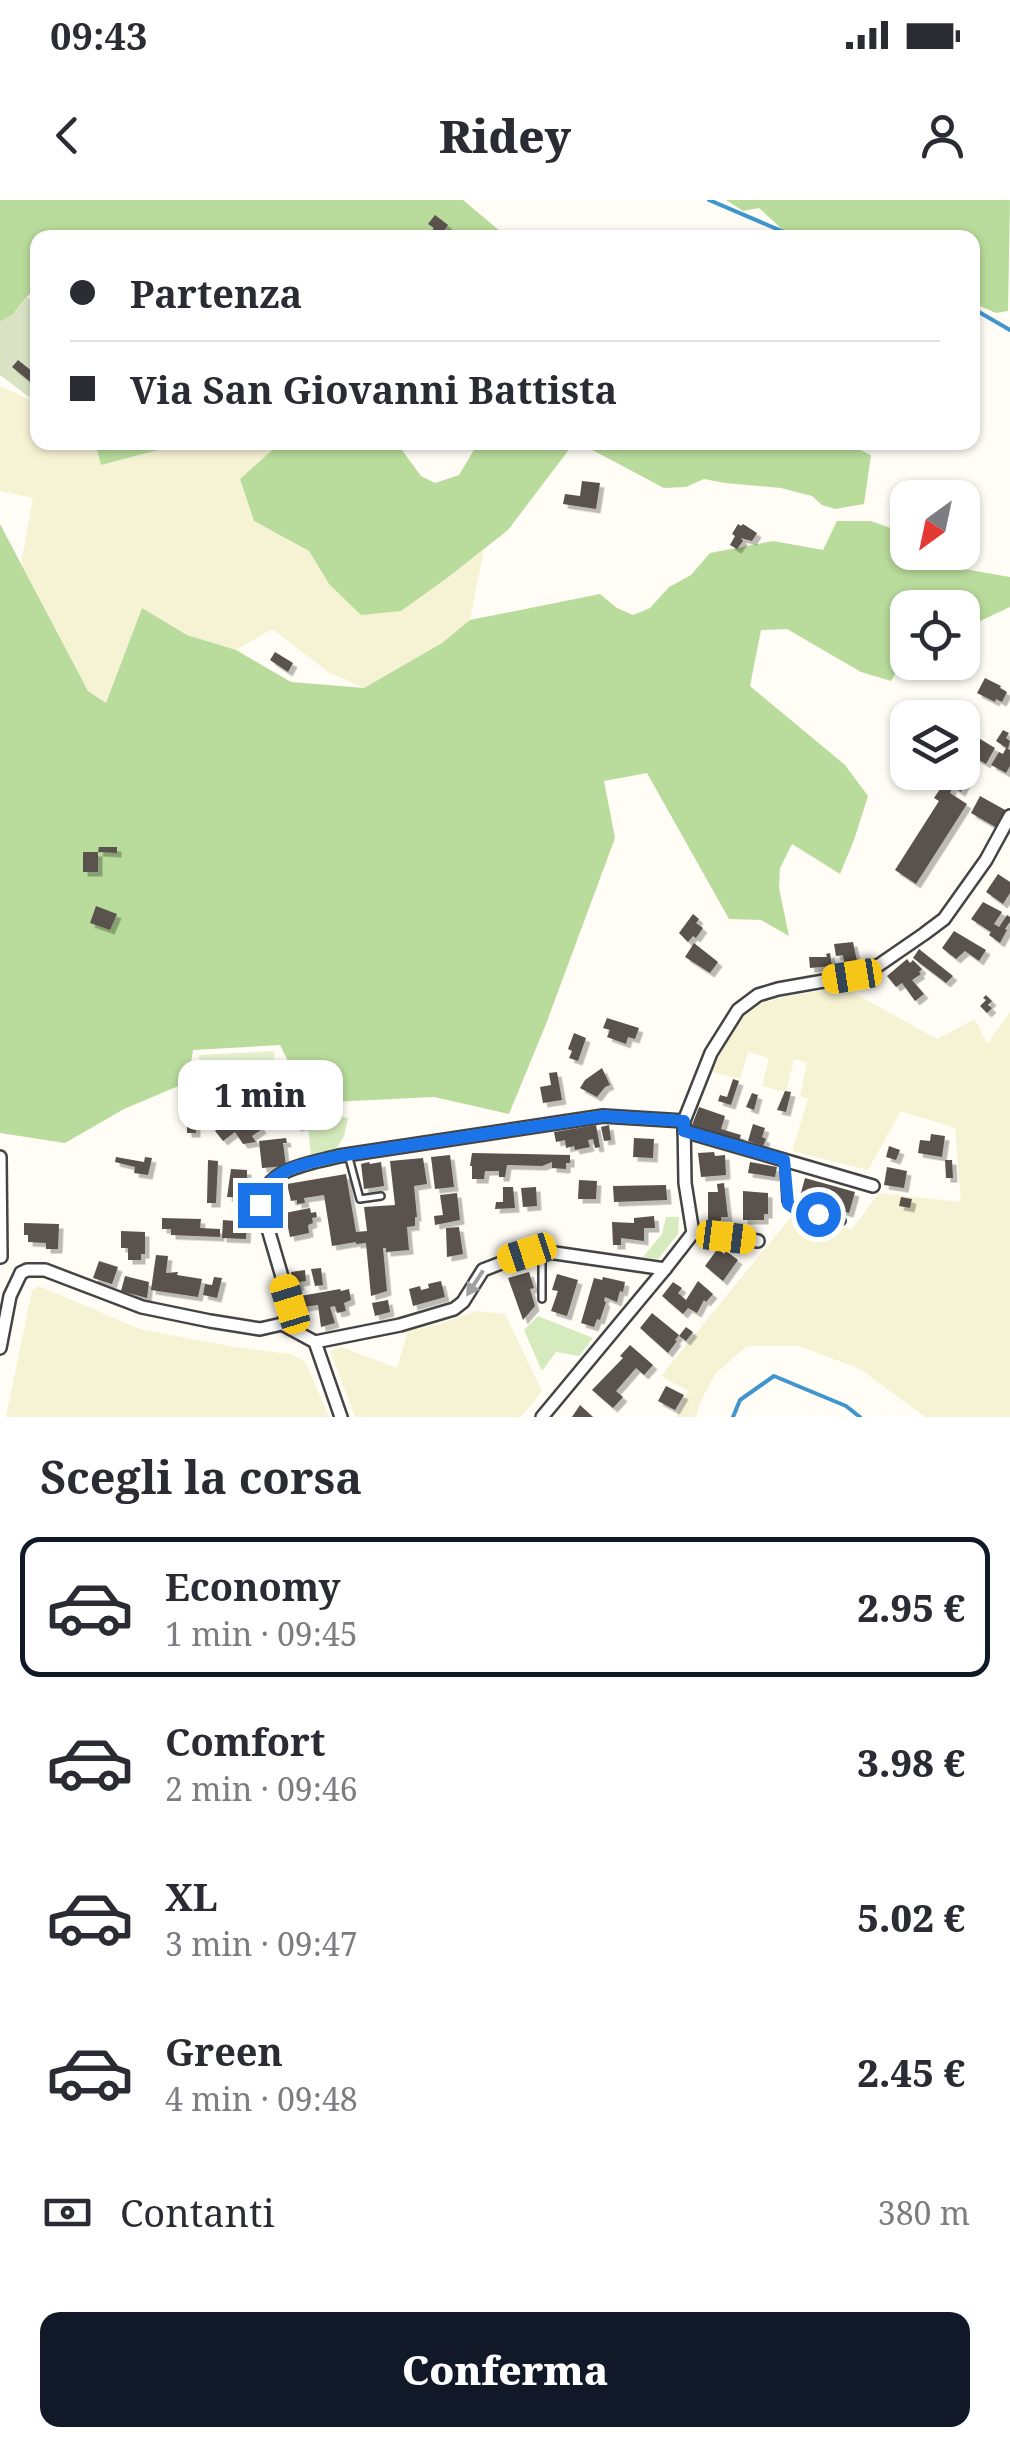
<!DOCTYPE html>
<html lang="it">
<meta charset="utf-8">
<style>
:root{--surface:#fff;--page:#f7f7f7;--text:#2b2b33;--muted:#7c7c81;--line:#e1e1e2;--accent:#111827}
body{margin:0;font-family:"Noto Serif",serif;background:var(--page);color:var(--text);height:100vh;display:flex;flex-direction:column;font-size:38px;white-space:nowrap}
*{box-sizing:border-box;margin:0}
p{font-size:32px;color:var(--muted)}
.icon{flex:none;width:55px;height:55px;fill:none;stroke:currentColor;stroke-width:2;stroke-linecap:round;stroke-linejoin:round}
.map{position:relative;height:1217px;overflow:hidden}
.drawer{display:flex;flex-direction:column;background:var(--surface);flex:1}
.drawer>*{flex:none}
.banner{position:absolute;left:30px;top:30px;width:950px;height:220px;border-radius:20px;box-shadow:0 2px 8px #0004;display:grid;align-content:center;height:220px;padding:0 40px;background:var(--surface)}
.needle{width:65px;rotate:213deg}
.buttons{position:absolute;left:890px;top:280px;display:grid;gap:20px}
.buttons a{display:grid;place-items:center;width:90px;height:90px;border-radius:20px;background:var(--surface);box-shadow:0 2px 8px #0004;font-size:50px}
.end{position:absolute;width:45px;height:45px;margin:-22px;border:12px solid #1a73e8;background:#fff;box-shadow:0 0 0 5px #fff}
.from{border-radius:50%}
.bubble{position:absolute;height:70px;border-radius:20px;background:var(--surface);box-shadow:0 2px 8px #0004;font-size:32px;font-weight:800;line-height:70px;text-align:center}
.car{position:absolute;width:30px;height:60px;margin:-30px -15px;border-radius:12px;box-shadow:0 0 8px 2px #0007;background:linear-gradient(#f5c518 24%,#345 0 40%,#f5c518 0 76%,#345 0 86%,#f5c518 0)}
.banner b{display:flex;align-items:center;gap:35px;height:95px;font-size:38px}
.banner b+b{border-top:2px solid var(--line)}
.banner i{width:25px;height:25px;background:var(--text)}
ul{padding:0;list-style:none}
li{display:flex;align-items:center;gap:30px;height:140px;margin:0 20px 15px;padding:0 20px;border:5px solid transparent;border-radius:20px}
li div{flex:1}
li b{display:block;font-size:38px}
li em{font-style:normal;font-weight:800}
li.active{border-color:var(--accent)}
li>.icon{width:90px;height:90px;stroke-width:1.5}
h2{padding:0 40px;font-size:45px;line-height:120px}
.pay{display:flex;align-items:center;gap:25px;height:110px;padding:0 40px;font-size:38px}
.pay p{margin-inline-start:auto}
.cta{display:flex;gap:20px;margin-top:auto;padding:20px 40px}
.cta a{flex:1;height:115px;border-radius:20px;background:var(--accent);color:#fff;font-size:40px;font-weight:800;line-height:115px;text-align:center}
.status{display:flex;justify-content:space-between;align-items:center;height:70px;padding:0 50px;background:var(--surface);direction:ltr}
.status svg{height:28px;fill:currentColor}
header{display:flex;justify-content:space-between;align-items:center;height:130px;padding:0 40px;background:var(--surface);font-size:45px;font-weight:800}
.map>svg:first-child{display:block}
.farmland{fill:#f6f3d4}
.green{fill:#d5ebbd}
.forest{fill:#b9dc9c}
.cemetery{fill:#d9e3c4}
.pitch{fill:#e6f2cf}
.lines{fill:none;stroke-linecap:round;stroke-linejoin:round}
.stream{stroke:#3f96cf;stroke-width:4}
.building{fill:#5a524d;filter:url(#shadow)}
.service-casing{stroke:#444;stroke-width:10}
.minor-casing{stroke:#444;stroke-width:16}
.service{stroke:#fff;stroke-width:5}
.minor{stroke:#fff;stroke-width:11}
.oneway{fill:#a0a0a0}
.route{stroke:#1a73e8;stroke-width:12}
</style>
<div class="status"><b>09:43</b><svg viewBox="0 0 49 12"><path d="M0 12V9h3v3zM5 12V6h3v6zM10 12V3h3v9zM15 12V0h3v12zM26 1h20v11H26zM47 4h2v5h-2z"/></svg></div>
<header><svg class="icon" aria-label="back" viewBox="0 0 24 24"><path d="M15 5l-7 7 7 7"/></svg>Ridey<svg class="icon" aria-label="person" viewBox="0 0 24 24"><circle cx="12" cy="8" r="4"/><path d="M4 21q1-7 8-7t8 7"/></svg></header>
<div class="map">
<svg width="1010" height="1217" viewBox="0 0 1010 1217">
<defs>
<filter id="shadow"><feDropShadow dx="4.5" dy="4.5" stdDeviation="0" flood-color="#0004"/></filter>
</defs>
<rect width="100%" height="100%" fill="#fffdf5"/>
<!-- farmland -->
<g class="farmland">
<path d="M0,186L37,203L38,242L95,243L102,265L185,243H280L240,279L254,321L309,351L329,384L401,411L484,349L470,420L442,443L364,488L328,472L272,429L236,450L187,435L142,408L106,503L88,491L21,364L33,298L0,291Z"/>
<path d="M843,787L937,839L975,819L987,844L1010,812V1217H925L860,1169L799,1146H747L715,1174L700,1203L696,1217H676L688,1191L661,1176L791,1017L852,1029L879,993L961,1002L955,928L901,911L868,970L792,951L808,899L800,896L807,863L794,859L786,892L762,886L769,858L748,852L740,879L712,872L727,840L744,816L761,803L783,797Z"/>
<path d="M39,1086L140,1129L234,1147L292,1154L306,1163L329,1217H6L32,1090Z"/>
<path d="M476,1111L505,1114L542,1191L521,1217H355L330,1151L341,1147L397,1168L408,1131L440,1124Z"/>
</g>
<!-- green -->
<g class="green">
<path d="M306,910H317L348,918L344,936L335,951L311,955Z"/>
<path d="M666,1017H679L678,1034L658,1059L643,1057L662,1034Z"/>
<path d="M538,1116L593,1138L579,1156L556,1152L542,1171L524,1130Z"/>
</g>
<!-- forest -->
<g class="forest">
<path d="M0,0H463L507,37L38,38L37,85L12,115L0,122Z"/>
<path d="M726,0H1010L1008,111L996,113L973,103L972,38L818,37L785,32L759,8L743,11Z"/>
<path d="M95,242H185V243L101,265Z"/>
<path d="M280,243H401L399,246L421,276L435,283L459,275L478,243H574L508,330L447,378L401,411L361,415L329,384L309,351L254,321L240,279Z"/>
<path d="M845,243L871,255L864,304L835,309L822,305L812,296L781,288L725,283L704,279L686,287L664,288L579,243Z"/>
<path d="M837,321H871L907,334L908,352L939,353L964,369L1010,377V407L963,429L962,408H908L907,453L891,481L861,472L787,429L761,430L750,486L845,565L868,596L854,640L840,674L792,644L780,668L779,688L789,736L761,720L729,719L647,573L604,581L615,638L546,824L509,914L434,897L309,903L280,845L193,850L188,882L124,909L65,943L0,933V324L88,491L106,503L142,408L187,435L236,450L291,482L364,488L442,443L470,420L600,394L617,408L633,415L650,408L669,387L691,375L710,353L773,341L823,350Z"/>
</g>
<!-- cemetery -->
<path class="cemetery" d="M37,95V203L0,175V122L12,115L27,98L34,100Z"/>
<!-- pitch -->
<path class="pitch" d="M274,851L276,895L201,899L199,855Z"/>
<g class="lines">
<!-- stream -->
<g class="stream">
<path d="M709,0L798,38"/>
<path d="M972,108L1010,130"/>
<path d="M733,1217L740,1200L774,1176L846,1206L860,1217"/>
</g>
</g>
<!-- building -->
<g class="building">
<path d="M435,15L448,25L439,37L432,31L434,28L428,24Z"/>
<path d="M18,160L38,176L33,184L12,167Z"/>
<path d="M582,281L600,283L596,309L563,304L565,294L580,296Z"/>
<path d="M738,324L741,326L743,324L757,333L752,341L741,338L743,341L737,349L730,345L735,336L732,334Z"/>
<path d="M275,452L293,463L288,472L270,460Z"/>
<path d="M985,478L1001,486L1000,488L1007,492L1002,502L996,499L995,502L977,493Z"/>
<path d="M1003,530L1009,533L1006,538L1010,541L1008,549L996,541Z"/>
<path d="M967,531L995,548L986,564L962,550V540Z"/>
<path d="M1006,548L1010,550V566L1006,573L991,565L999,552L1003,554Z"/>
<path d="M962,568L971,572L961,592L953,587L950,593L967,604L916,684L895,670L939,601L934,598L944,583L949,585L951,583L935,577L933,582L919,576L920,572H962Z"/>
<path d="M980,596L1007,611L997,628L971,613Z"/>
<path d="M99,647H117V653L98,652Z"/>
<rect x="83" y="652" width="15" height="20"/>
<path d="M998,674L1010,682V693L1003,704L986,692Z"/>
<path d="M983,702L1002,712L994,724L999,727L1007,715L1010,717V722L1005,729L1007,730L1000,743L989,735L991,732L971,719Z"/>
<path d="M96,706L117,714L110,730L90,723Z"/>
<path d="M693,714L699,719L696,723L703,728L696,738L693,736L688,742L679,733Z"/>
<path d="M954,731L986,750L979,761L965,751L956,759L942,748Z"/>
<path d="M853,742L857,761L844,762L843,755L836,756L834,744Z"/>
<path d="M694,743L718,762L710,773L685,757Z"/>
<path d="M919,749L953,776L946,783L913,758Z"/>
<path d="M830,753L832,766L810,768L809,757H827L826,754Z"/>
<path d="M907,759L910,763L913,760L922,769L919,772L921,774L912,780L924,794L915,801L902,783L896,787L887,776Z"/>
<path d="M986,795L992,801L988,805L992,808L987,813L980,806L986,800L983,798Z"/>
<path d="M607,818L639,828L635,839L628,837L626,844L607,837L610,830L603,828Z"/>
<path d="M574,833L586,838L578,861L569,858L572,851L568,849Z"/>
<path d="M602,868L610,885L605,887L597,897L580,888L585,880Z"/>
<path d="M557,872L562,900L543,903L540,887L551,885L549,873Z"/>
<path d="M733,879L739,881L731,905L718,901L720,895L727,897Z"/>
<path d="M785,891L791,892L786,912L777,910Z"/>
<path d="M752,893L758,895L754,910L746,907Z"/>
<path d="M302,902L306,925L296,927L292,903Z"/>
<path d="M233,906L243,920L252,914L262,929L252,936L256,942L243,944L235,932L223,941L215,931L229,921L220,907Z"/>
<path d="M699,907L725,916L721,929L741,935L738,944L705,933L706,930L692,925Z"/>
<path d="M187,911L196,912V933H187Z"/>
<path d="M753,924L765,928L762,937L766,939L763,946L748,941Z"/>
<path d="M596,925L600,947L595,948L593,939L588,940L590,947L575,950L574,946L566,948L565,940L556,942L554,932Z"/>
<path d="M609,925L611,940L604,941L601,927Z"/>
<path d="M931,934L945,936L942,957L918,953L920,940L930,941Z"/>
<path d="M286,938L287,943H283L286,966L262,968L259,941Z"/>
<path d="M634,938L654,939L653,958L633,957Z"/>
<path d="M889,946L900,950L896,960L886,957Z"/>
<path d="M714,952L715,956L725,955L726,975L701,977L698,953Z"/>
<path d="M472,953L570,955V963H566V969L552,968V962L542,966L507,965L505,977H499V971H485L484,979H472V966H470Z"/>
<path d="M450,955L454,987L435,989L431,957Z"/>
<path d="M116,957L144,962L145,957L152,958L148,975L134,973L135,967L115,962Z"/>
<path d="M423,958L427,984L414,986L417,1017H415V1026L407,1027L409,1050L386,1052V1048H383L387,1091L371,1096L366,1043L356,1044V1042L332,1046L324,995L304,998L305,1003L297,1004V1000L291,1001L287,984L346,974L356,1032L367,1031L364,1007L395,1005L390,961Z"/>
<path d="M208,960L218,961L216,1003H207Z"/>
<path d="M945,960H952L953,978H946Z"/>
<path d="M369,962L370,964L381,962L384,986L364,989L361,964Z"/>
<path d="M750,962L777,967L775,977L748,973Z"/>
<path d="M887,967L907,971L904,988L884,985Z"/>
<path d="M231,969L247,970V998L227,997Z"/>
<path d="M805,978L855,992L849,1013L799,1000Z"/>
<path d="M579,980L597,981L596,999H578Z"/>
<path d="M724,983L728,1017H721V1021H708V992H718L717,984Z"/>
<path d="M666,985L667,1000L614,1002L613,986Z"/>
<path d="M503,987H513L515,1008L495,1009L496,1002H503Z"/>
<path d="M536,987L537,1006L523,1007L521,988Z"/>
<path d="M743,991L768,993V1014H764V1020H743Z"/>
<path d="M457,993L460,1020L435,1025L434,1016L443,1015L440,995Z"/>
<path d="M901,997L912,999L910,1008L899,1006Z"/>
<path d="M310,1008L311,1013L316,1012L317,1017L312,1018L313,1023L308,1025L309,1033L290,1037L285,1013Z"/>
<path d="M654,1016L655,1028H644V1041L621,1038V1045H613L612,1022L634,1023V1018Z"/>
<path d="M162,1018L201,1019L200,1028L220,1029V1037L171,1035V1029H162Z"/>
<path d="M223,1020L247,1022L246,1039L222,1038Z"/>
<path d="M24,1023L59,1024L58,1049H46V1043L28,1042V1035H24Z"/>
<path d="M459,1027L463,1054L447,1057L446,1028Z"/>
<path d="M121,1031L145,1032V1054H141V1060H128V1048H121Z"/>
<path d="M720,1050L724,1054L726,1051L738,1060L723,1081L705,1066L716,1051Z"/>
<path d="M156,1055L168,1056L166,1073L178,1072L177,1075L202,1079L198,1097L151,1090Z"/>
<path d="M99,1061L118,1067L112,1084L93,1078Z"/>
<path d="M321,1068L323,1085L315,1086L311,1069Z"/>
<path d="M305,1070L306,1081L299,1082L300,1086L293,1087L291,1072Z"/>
<path d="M529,1072L534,1088L530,1089L535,1106L523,1120L508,1078Z"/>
<path d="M557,1074L578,1080L567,1116L551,1111L558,1091L552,1090Z"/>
<path d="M125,1076L149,1082L147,1098L121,1091Z"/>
<path d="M214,1077L222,1078L217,1098L203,1095L205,1084L212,1085Z"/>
<path d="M603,1077L625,1082L623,1092L620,1091L617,1102L605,1097L604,1101L606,1102L600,1120L597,1119L594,1127L581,1123L594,1078L602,1080Z"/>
<path d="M441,1081L445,1097L413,1106L409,1089L420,1086L421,1090L429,1088L428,1084Z"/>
<path d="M698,1081L713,1094L706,1102L704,1100L697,1113L688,1108L683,1114L662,1096L673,1082L682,1088L678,1093L686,1100Z"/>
<path d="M340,1089L341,1091L349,1089L351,1100L344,1103L346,1111L337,1113L335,1106L330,1107L335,1123L321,1127L318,1105L296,1108L295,1097Z"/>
<path d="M388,1100L390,1112L375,1116L372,1103Z"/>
<path d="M652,1113L679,1135L675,1140L677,1141L668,1153L640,1128Z"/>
<path d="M686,1127L693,1132L686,1141L679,1136Z"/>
<path d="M630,1145L653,1165L644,1175L636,1168L616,1191L623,1197L613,1208L592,1190L623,1158L620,1156Z"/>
<path d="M666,1186L684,1195L675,1210L658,1201Z"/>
<path d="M580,1205L593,1217H572Z"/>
</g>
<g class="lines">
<defs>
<g id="service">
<path d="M349,958L360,999L381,996"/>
<path d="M784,963L786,1001L791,1006L842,1021"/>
<path d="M542,1055V1099"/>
</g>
<g id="minor">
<path d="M684,931L873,986"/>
<path d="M0,957L1,1057"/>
<path d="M693,1033L758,1041"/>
<path d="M21,1073L27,1070H45L142,1107L210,1121L260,1129L282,1124"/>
<path d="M282,1124L288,1115L290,1104L261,1005C264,968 309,964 339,956L603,916L684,921"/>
<path d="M282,1124L315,1142L341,1217"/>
<path d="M315,1142L400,1125L454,1109L463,1102L483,1070L527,1053L548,1052L665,1069"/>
<path d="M0,1148L10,1096L21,1073"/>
<path d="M542,1217L665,1069L693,1033L685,983L684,921L711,853L738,810L758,795L778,789L852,776L879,765L924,734L944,719L986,660L1010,616"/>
</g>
</defs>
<!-- service casing -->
<use href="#service" class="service-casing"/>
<!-- minor casing -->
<use href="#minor" class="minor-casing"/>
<!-- service -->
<use href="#service" class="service"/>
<!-- minor -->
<use href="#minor" class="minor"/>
</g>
<!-- one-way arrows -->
<defs><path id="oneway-solid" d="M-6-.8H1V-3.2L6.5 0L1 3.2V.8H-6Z" transform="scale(2.5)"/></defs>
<use class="oneway" href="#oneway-solid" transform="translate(475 1083) rotate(123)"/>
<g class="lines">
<!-- route -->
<path class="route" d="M260,1005C264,968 309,963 339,956L604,916L684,921V931L784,960L788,1004L794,1008L818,1014"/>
</g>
</svg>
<div class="buttons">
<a><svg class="needle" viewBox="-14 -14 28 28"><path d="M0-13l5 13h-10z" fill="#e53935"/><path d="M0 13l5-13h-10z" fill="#7c7c81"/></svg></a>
<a><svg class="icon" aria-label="locate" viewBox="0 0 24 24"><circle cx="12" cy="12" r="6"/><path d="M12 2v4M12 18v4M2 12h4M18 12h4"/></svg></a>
<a><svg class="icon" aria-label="layers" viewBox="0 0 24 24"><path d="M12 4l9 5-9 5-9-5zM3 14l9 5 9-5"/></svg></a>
</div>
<i class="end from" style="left:818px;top:1014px"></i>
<i class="end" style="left:260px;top:1005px"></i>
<div class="bubble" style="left:178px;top:860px;width:165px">1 min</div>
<i class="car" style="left:852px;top:776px;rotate:261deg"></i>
<i class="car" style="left:726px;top:1037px;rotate:97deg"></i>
<i class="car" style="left:527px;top:1053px;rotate:252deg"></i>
<i class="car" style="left:290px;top:1104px;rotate:343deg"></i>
<div class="banner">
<b><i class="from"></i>Partenza</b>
<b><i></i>Via San Giovanni Battista</b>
</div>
</div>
<section class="drawer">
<h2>Scegli la corsa</h2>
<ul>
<li class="active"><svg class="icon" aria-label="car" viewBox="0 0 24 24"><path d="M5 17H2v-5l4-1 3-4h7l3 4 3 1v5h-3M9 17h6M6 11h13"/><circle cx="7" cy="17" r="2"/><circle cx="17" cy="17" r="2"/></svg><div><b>Economy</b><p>1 min · 09:45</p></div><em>2.95 €</em></li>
<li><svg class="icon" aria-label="car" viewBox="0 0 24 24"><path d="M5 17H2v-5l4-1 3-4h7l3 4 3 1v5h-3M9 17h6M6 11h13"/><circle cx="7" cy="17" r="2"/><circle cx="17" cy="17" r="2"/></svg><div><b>Comfort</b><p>2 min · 09:46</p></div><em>3.98 €</em></li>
<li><svg class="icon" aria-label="car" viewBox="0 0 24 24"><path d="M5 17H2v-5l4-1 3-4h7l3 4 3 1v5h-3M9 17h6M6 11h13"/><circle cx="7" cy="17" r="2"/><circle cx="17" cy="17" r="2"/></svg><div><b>XL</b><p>3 min · 09:47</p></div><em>5.02 €</em></li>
<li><svg class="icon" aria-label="car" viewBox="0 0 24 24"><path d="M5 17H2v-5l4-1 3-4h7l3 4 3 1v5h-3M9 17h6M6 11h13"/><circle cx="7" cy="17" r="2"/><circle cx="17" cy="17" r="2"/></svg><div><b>Green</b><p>4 min · 09:48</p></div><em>2.45 €</em></li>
</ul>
<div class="pay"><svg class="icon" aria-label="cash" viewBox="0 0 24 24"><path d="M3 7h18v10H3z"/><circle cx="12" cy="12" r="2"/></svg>Contanti<p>380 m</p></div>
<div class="cta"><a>Conferma</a></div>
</section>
